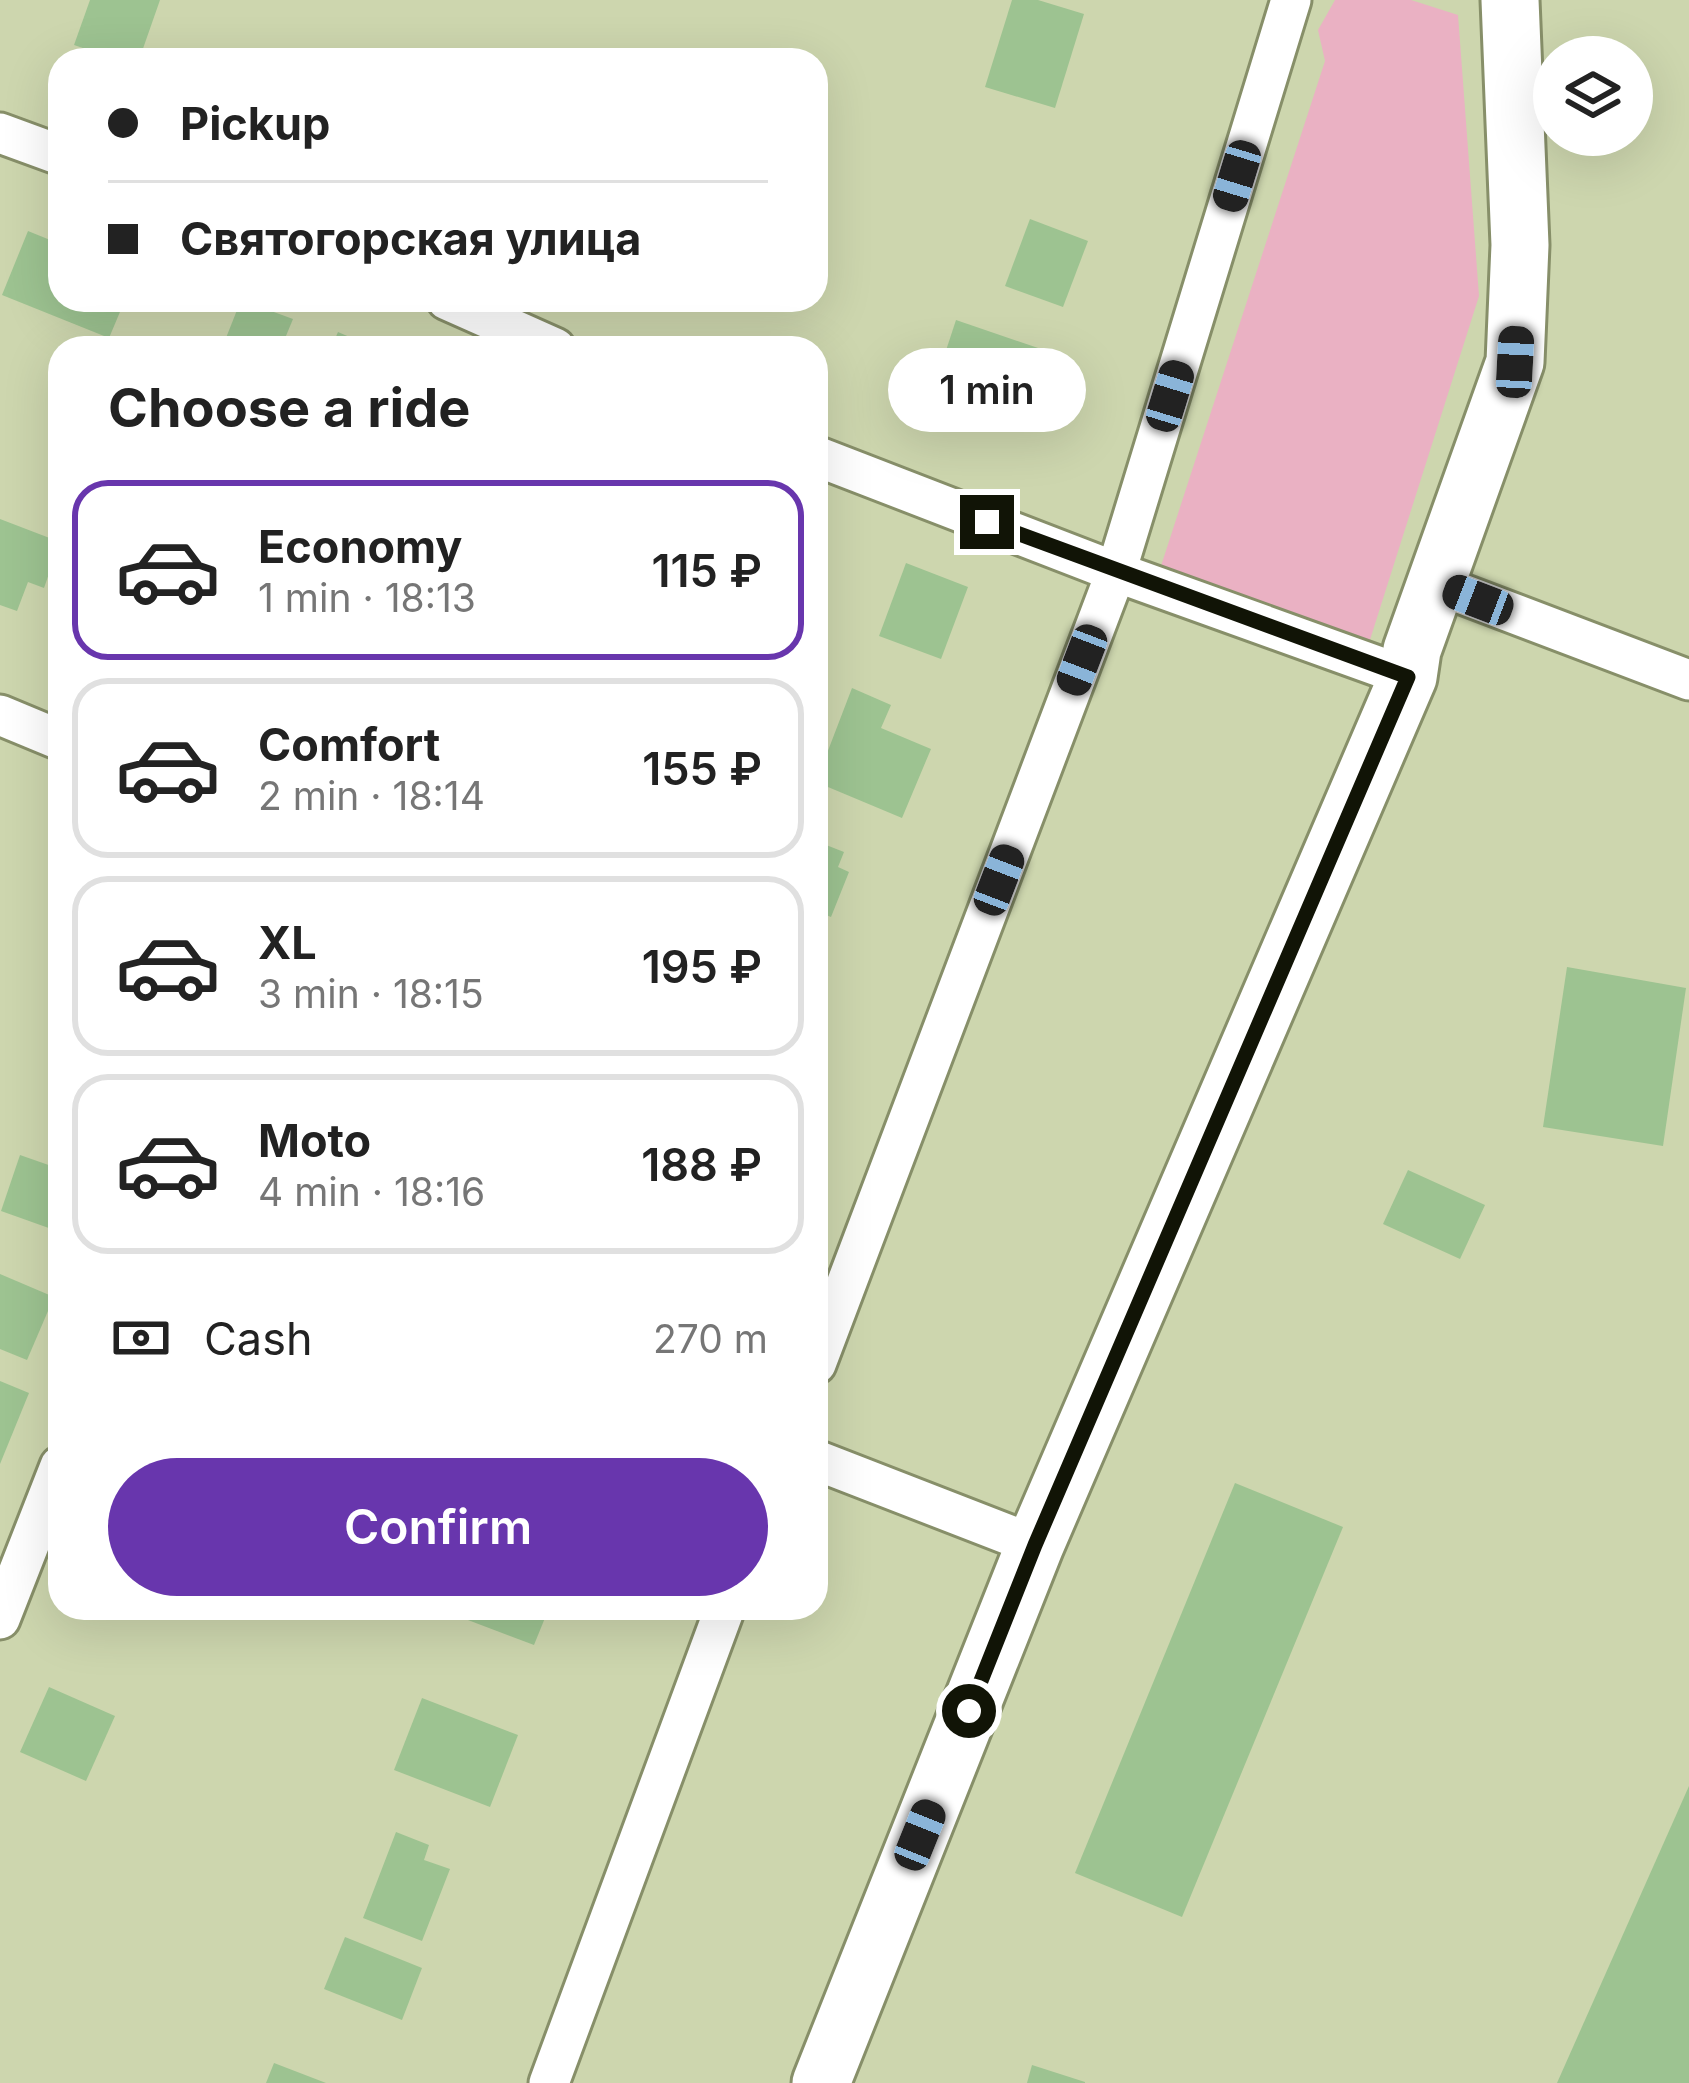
<!DOCTYPE html>
<meta charset="utf-8">
<style>
:root{--surface:#fff;--page:#f6f6f6;--text:#222;--muted:#767676;--line:#e0e0e0;--accent:#6836ad}
body{margin:0;font-family:Inter,sans-serif;background:var(--page);color:var(--text);height:100vh;display:flex;flex-direction:column;font-size:45px;white-space:nowrap}
*{box-sizing:border-box;margin:0}
p{font-size:39px;color:var(--muted)}
.icon{flex:none;width:66px;height:66px;fill:none;stroke:currentColor;stroke-width:2;stroke-linecap:round;stroke-linejoin:round}
.map{position:relative;flex:1;overflow:hidden}
.drawer{position:absolute;left:48px;top:336px;width:780px;height:1284px;display:flex;flex-direction:column;background:var(--surface);border-radius:36px;box-shadow:0 12px 48px #0002}
.drawer>*{flex:none}
.banner{position:absolute;left:48px;top:48px;width:780px;height:264px;border-radius:36px;box-shadow:0 12px 48px #0002;display:grid;align-content:center;height:264px;padding:0 60px;background:var(--surface)}
.controls{position:absolute;left:1533px;top:36px;display:grid;gap:24px}
.controls a{display:grid;place-items:center;width:120px;height:120px;border-radius:50%;background:var(--surface);box-shadow:0 12px 48px #0002;font-size:60px}
.end{position:absolute;width:54px;height:54px;margin:-27px;border:15px solid #111406;background:#fff;box-shadow:0 0 0 6px #fff}
.from{border-radius:50%}
.bubble{position:absolute;height:84px;border-radius:42px;background:var(--surface);box-shadow:0 12px 48px #0002;font-size:39px;font-weight:600;line-height:84px;text-align:center}
.car{position:absolute;width:36px;height:72px;margin:-36px -18px;border-radius:15px;box-shadow:0 0 9px 3px #0007;background:linear-gradient(#222 24%,#8ab4d8 0 40%,#222 0 76%,#8ab4d8 0 86%,#222 0)}
.banner b{display:flex;align-items:center;gap:42px;height:114px;font-size:45px}
.banner b+b{border-top:3px solid var(--line)}
.banner i{width:30px;height:30px;background:var(--text)}
ul{padding:0;list-style:none}
li{display:flex;align-items:center;gap:36px;height:180px;margin:0 24px 18px;padding:0 36px;border:6px solid var(--line);border-radius:36px}
li div{flex:1}
li b{display:block;font-size:45px}
li em{font-style:normal;font-weight:600}
li.selected{border-color:var(--accent)}
li>.icon{width:108px;height:108px;stroke-width:1.5}
h2{padding:0 60px;font-size:54px;line-height:144px}
.pay{display:flex;align-items:center;gap:30px;height:132px;padding:0 60px;font-size:45px}
.pay p{margin-inline-start:auto}
.button{display:flex;gap:24px;margin-top:auto;padding:24px 60px}
.button a{flex:1;height:138px;border-radius:72px;background:var(--accent);color:#fff;font-size:48px;font-weight:600;line-height:138px;text-align:center}
.map>svg:first-child{display:block}
.green{fill:#eab1c3}
.building{fill:#9dc391}
.lines{fill:none;stroke-linecap:round;stroke-linejoin:round}
.minor-casing{stroke:#878f69;stroke-width:45}
.secondary-casing{stroke:#878f69;stroke-width:63}
.minor{stroke:#fff;stroke-width:39}
.secondary{stroke:#fff;stroke-width:57}
.route{stroke:#111406;stroke-width:15}
</style>
<div class="map">
<svg width="1689" height="2083" viewBox="0 0 1689 2083">
<rect width="100%" height="100%" fill="#cdd6ae"/>
<!-- green -->
<path class="green" d="M1335,0H1411L1458,15L1479,296L1368,646L1160,569L1325,61L1318,30Z"/>
<!-- building -->
<g class="building">
<path d="M90,0H160L139,60H118L74,45Z"/>
<path d="M1012,0H1038L1084,14L1055,108L985,87Z"/>
<path d="M1030,219L1088,241L1063,307L1005,286Z"/>
<path d="M28,231L60,244V300H125L109,338L2,295Z"/>
<path d="M241,300L293,319L281,348H222Z"/>
<path d="M956,320L1044,350L1018,425L931,396Z"/>
<path d="M338,332L375,348H331Z"/>
<path d="M0,519L60,542L44,588L28,582L17,611L0,605Z"/>
<path d="M906,563L968,587L941,659L879,636Z"/>
<path d="M852,688L891,705L881,728L931,749L902,818L816,782Z"/>
<path d="M816,841L844,852L838,867L849,872L831,917L816,911Z"/>
<path d="M1567,967L1686,988L1663,1146L1543,1127Z"/>
<path d="M20,1155L60,1169V1232L1,1211Z"/>
<path d="M1408,1170L1485,1205L1460,1259L1383,1224Z"/>
<path d="M0,1274L54,1297L27,1360L0,1349Z"/>
<path d="M0,1381L29,1393L0,1464Z"/>
<path d="M1235,1483L1343,1527L1182,1917L1075,1873Z"/>
<path d="M464,1608H549L534,1645L460,1617Z"/>
<path d="M49,1687L115,1716L86,1781L20,1752Z"/>
<path d="M422,1698L518,1735L490,1807L394,1770Z"/>
<path d="M1689,1786V2083H1557Z"/>
<path d="M396,1832L429,1845L424,1860L450,1869L422,1941L363,1918Z"/>
<path d="M345,1937L422,1968L402,2020L324,1989Z"/>
<path d="M274,2063L326,2083H266Z"/>
<path d="M1032,2065L1085,2082V2083H1027Z"/>
</g>
<g class="lines">
<defs>
<g id="minor">
<path d="M0,133L60,155"/>
<path d="M447,300L555,348"/>
<path d="M816,456L1116,572L1408,677"/>
<path d="M1436,584L1689,680"/>
<path d="M0,715L60,740"/>
<path d="M816,1364L1116,572L1291,0"/>
<path d="M816,1460L1035,1545"/>
<path d="M0,1619L60,1466"/>
<path d="M549,2083L725,1608"/>
</g>
<path id="secondary" d="M821,2083L1035,1545L1408,677L1412,650L1515,362L1520,245L1510,0"/>
</defs>
<!-- minor casing -->
<use href="#minor" class="minor-casing"/>
<!-- secondary casing -->
<use href="#secondary" class="secondary-casing"/>
<!-- minor -->
<use href="#minor" class="minor"/>
<!-- secondary -->
<use href="#secondary" class="secondary"/>
</g>
<g class="lines">
<!-- route -->
<path class="route" d="M969,1711L1035,1545L1408,677L987,522"/>
</g>
</svg>
<div class="controls">
<a><svg class="icon" aria-label="layers" viewBox="0 0 24 24"><path d="M12 4l9 5-9 5-9-5zM3 14l9 5 9-5"/></svg></a>
</div>
<i class="end from" style="left:969px;top:1711px"></i>
<i class="end" style="left:987px;top:522px"></i>
<div class="bubble" style="left:888px;top:348px;width:198px">1 min</div>
<i class="car" style="left:1237px;top:176px;rotate:197deg"></i>
<i class="car" style="left:1515px;top:362px;rotate:3deg"></i>
<i class="car" style="left:1170px;top:396px;rotate:17deg"></i>
<i class="car" style="left:1478px;top:600px;rotate:291deg"></i>
<i class="car" style="left:1082px;top:660px;rotate:201deg"></i>
<i class="car" style="left:999px;top:880px;rotate:21deg"></i>
<i class="car" style="left:920px;top:1835px;rotate:22deg"></i>
<div class="banner">
<b><i class="from"></i>Pickup</b>
<b><i></i>Святогорская улица</b>
</div>
<section class="drawer">
<h2>Choose a ride</h2>
<ul>
<li class="selected"><svg class="icon" aria-label="car" viewBox="0 0 24 24"><path d="M5 17H2v-5l4-1 3-4h7l3 4 3 1v5h-3M9 17h6M6 11h13"/><circle cx="7" cy="17" r="2"/><circle cx="17" cy="17" r="2"/></svg><div><b>Economy</b><p>1 min · 18:13</p></div><em>115 ₽</em></li>
<li><svg class="icon" aria-label="car" viewBox="0 0 24 24"><path d="M5 17H2v-5l4-1 3-4h7l3 4 3 1v5h-3M9 17h6M6 11h13"/><circle cx="7" cy="17" r="2"/><circle cx="17" cy="17" r="2"/></svg><div><b>Comfort</b><p>2 min · 18:14</p></div><em>155 ₽</em></li>
<li><svg class="icon" aria-label="car" viewBox="0 0 24 24"><path d="M5 17H2v-5l4-1 3-4h7l3 4 3 1v5h-3M9 17h6M6 11h13"/><circle cx="7" cy="17" r="2"/><circle cx="17" cy="17" r="2"/></svg><div><b>XL</b><p>3 min · 18:15</p></div><em>195 ₽</em></li>
<li><svg class="icon" aria-label="car" viewBox="0 0 24 24"><path d="M5 17H2v-5l4-1 3-4h7l3 4 3 1v5h-3M9 17h6M6 11h13"/><circle cx="7" cy="17" r="2"/><circle cx="17" cy="17" r="2"/></svg><div><b>Moto</b><p>4 min · 18:16</p></div><em>188 ₽</em></li>
</ul>
<div class="pay"><svg class="icon" aria-label="cash" viewBox="0 0 24 24"><path d="M3 7h18v10H3z"/><circle cx="12" cy="12" r="2"/></svg>Cash<p>270 m</p></div>
<div class="button"><a>Confirm</a></div>
</section>
</div>
